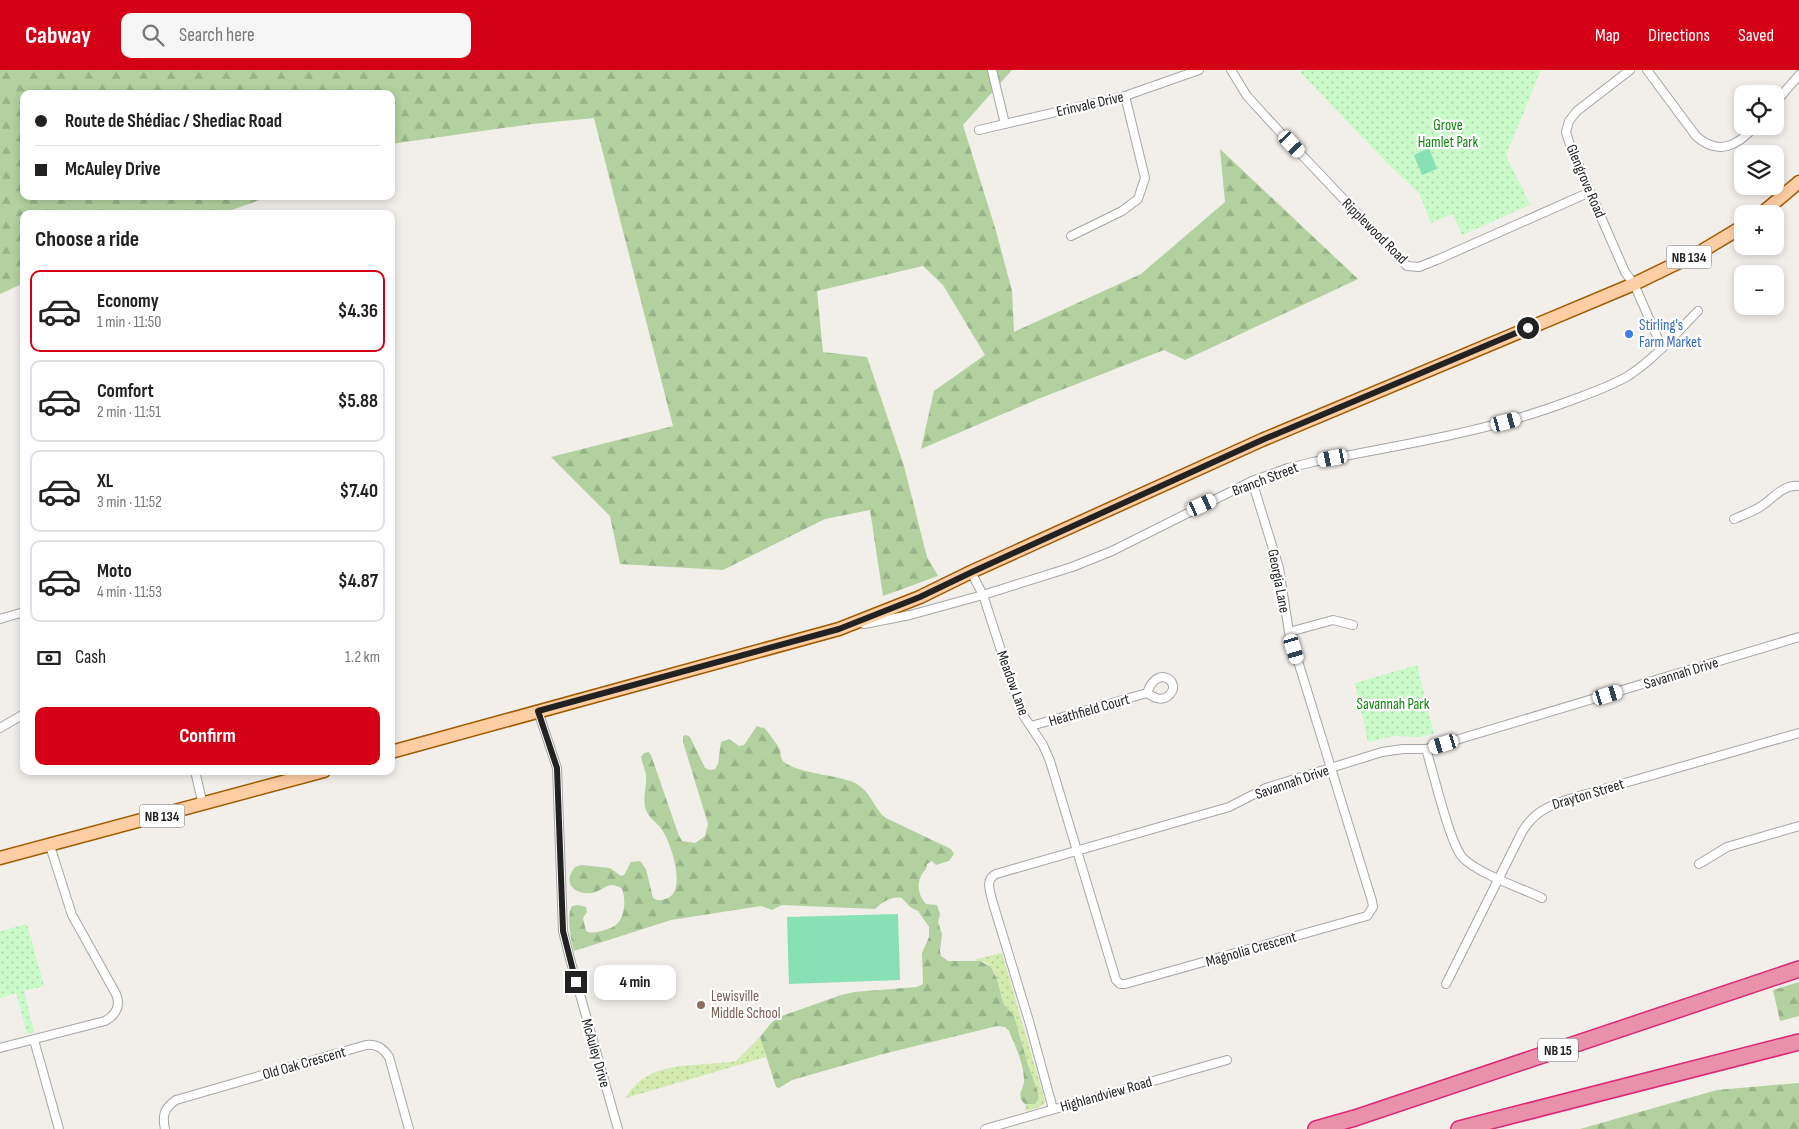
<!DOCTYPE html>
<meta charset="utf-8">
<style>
:root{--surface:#fff;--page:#f6f6f6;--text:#222;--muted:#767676;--line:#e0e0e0;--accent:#d40016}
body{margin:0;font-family:"Sofia Sans Condensed",sans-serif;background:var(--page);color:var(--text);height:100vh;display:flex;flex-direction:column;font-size:19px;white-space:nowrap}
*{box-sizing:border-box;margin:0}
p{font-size:16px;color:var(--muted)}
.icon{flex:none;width:28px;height:28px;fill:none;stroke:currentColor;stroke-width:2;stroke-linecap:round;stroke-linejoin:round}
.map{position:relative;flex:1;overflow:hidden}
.sheet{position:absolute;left:20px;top:140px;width:375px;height:565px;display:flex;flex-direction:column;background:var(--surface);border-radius:10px;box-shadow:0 2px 8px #0003}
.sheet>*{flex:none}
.banner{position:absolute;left:20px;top:20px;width:375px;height:110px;border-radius:10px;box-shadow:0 2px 8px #0003;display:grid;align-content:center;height:110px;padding:0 15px;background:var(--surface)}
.buttons{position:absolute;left:1734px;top:15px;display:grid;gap:10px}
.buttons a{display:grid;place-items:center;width:50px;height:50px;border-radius:10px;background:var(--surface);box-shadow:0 2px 8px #0003;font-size:25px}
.end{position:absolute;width:22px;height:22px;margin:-11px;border:6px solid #222;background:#fff;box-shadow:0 0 0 2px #fff}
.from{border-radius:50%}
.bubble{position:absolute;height:35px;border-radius:10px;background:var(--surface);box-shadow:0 2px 8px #0003;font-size:16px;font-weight:700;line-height:35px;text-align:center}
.car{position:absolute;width:15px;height:30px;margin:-15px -8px;border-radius:6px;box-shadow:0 0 4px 1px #0007;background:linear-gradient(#fff 24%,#345 0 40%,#fff 0 76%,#345 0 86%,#fff 0)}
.banner b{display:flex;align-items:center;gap:18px;height:48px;font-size:19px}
.banner b+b{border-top:1px solid var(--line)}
.banner i{width:12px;height:12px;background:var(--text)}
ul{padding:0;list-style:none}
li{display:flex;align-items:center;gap:15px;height:82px;margin:0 10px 8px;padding:0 5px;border:2px solid var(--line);border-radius:10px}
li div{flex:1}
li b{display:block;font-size:19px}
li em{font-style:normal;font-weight:700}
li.current{border-color:var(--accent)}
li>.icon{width:45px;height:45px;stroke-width:1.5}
h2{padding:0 15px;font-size:22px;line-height:60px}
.pay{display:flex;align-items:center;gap:12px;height:55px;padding:0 15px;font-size:19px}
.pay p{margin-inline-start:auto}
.button{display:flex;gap:10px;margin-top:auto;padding:10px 15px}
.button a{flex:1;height:58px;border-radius:10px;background:var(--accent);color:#fff;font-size:20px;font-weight:700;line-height:58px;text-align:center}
header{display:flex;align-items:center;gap:30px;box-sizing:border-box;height:70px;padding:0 25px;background:var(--accent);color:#fff}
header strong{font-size:24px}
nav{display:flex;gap:28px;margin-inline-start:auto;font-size:18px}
.search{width:350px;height:45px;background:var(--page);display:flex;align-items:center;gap:12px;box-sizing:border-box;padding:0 18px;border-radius:10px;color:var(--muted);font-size:19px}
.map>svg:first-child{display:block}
.grass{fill:url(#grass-dots)}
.forest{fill:url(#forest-firs)}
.park{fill:url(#park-dots)}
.pitch{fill:#87e1b5}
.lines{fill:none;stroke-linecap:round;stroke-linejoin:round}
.minor-casing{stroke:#a6a6a6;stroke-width:10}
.primary-casing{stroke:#a05b00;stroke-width:15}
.motorway-casing{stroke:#dd2879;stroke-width:18}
.minor{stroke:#fff;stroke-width:8}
.primary{stroke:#fdcda3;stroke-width:12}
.motorway{stroke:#e991aa;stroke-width:15}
.route{stroke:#222;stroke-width:6}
.shop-dot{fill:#3f7fe0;stroke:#fff;stroke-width:2}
.education-dot{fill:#8d6e63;stroke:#fff;stroke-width:2}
.labels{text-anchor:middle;stroke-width:4.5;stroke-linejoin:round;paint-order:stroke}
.shield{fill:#fff;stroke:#646464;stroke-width:1}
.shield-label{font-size:14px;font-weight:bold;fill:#222}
.street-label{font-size:15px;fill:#222;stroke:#fff}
.park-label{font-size:15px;fill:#0d850b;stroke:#fff}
.shop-label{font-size:15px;fill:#366cbe;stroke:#fff;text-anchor:start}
.education-label{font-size:15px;fill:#785e54;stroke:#fff;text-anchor:start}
</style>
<header>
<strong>Cabway</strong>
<div class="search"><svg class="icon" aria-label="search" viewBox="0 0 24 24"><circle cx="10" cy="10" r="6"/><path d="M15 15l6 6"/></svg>Search here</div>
<nav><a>Map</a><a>Directions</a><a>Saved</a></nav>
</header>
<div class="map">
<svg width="1799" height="1059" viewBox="0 0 1799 1059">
<defs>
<pattern id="grass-dots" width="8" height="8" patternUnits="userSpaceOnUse" patternTransform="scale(1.25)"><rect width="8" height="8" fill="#d3ebaf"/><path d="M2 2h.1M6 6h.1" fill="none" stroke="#b5c996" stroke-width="1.8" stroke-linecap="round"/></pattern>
<pattern id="forest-firs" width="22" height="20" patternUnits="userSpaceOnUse" patternTransform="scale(1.25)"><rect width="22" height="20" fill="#b2d19e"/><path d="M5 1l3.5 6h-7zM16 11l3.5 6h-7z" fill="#99b388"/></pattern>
<pattern id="park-dots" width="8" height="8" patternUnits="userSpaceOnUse" patternTransform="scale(1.25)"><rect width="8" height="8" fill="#c9fac8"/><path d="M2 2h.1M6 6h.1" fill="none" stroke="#acd6ac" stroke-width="1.8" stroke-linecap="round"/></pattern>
</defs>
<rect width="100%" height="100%" fill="#f2eee9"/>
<!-- grass -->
<g class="grass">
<path d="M1002,883L1045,1031L1044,1034L1040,1037L1026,1041L1025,1034L1037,1032L1038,1021L1028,995L1014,946L1003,933L997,909L991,897L985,892L973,890Z"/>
<path d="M760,967L766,987L626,1028C648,988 697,998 736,991Z"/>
</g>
<!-- forest -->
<g class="forest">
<path d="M0,0H1012L963,55L996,161L1012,221L1014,262L1141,204L1225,132L1220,79L1358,209L1185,290L1164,280L1038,329L921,379L934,321L985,285L943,215L923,196L817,221L823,282L867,287L904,396L927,487L938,506L883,526L870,440L825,449L723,500L620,494L610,446L551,387L673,356L594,48L532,54L391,74V24H24V126H270L221,144H24V213L0,224Z"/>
<path d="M757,656C758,657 764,658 764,658C767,660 779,677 780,680C781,684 780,687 783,691C795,703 836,705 853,712C872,721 872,737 886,748L951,779L954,784L949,791L936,795L932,791L927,794C927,799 925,800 922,804C916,815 918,825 926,834L937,835L940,844L938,852L942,864L940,881L941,886L948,891H980L991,897L997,909L1003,933L1014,946L1028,995L1038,1022V1030L1035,1034H1025C1015,1025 1024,1020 1024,1010C1024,994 1015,975 1009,961L1005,957L997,956L883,984L792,1010L779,1018L776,1017L760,967L771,953L779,947L841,925L854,922L917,917L923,914L922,883L929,867V857L918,841L910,837L902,828C891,826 883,832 875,839L782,835L772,840L761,836L671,850L574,881C571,870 566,846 572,836L578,835L586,837L587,842L583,848L586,861C592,864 595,862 602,861C607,859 613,858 617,854C625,846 626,829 622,819C618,816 615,815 611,815C604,816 599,822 592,823C574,825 562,813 575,797L581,795L610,798L621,806L624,805L631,792L640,791L646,799L653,828C659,832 665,830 671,826C685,814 670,769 660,757C655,751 649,748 646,740C642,729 647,717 646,705C645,699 642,693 641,687L644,683L649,682L651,685L679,766L682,771L695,773L705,766L708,754L683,672V666L686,665L690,667L705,698L710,700L715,699L718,694L721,672L729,669L739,676L744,675Z"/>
<path d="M1799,912V946L1780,951L1773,920Z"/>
<path d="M1799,1013V1059H1580L1717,1020Z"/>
</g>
<!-- park -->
<g class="park">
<path d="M1301,0H1541L1506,85L1530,135L1462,165L1453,144L1431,153L1419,123L1388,94L1301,3Z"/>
<path d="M1417,595L1434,664L1419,667L1394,666L1368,672L1355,613Z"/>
<path d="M27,854L44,916L24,921L34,962L27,964L16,923L0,928V861Z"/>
</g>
<!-- pitch -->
<g class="pitch">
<path d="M1429,78L1437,99L1422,105L1414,85Z"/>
<path d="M898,844L900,910L789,914L787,847Z"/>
</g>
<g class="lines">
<defs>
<g id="minor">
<path d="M992,0L1005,54"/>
<path d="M1231,0L1247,26L1279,61L1407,196L1419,197L1439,189L1590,122"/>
<path d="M1630,0L1577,41L1569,51L1566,62L1570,75L1590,122L1625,202L1634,214L1662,278"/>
<path d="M1647,0L1696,66C1718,86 1738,76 1755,56"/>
<path d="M1775,33L1799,5"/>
<path d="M979,60L1125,26L1199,0"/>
<path d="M1071,166L1122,141L1138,129L1145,108L1125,26"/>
<path d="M1734,449C1743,445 1752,442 1760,437C1773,429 1783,414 1799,416"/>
<path d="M971,502L983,525L1021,642L1043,675L1050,691L1116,910L1120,914H1125L1367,846L1373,837L1372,831L1289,562L1279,498L1252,411"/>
<path d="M0,549L24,542"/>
<path d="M864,554L910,545L983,525L1072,497L1112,481L1252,411L1288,398L1313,392C1400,375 1489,362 1572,330C1591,323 1611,316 1628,306C1655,289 1676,263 1698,241"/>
<path d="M1289,562L1333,550L1353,555"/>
<path d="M538,641L557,698L563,861L570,889L618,1059"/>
<path d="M1031,656L1147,623C1153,627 1161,632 1168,626C1184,614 1158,592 1147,623"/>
<path d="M0,658L24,644"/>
<path d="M1426,679C1433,701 1450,775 1463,788C1479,804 1521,818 1542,828"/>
<path d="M195,701L203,735"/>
<path d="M1699,794L1727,777L1799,756"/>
<path d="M1446,914L1522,762C1534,742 1548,736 1569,729L1799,663"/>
<path d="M34,970L59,1059"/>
<path d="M0,978L105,951C116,945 121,936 116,924L72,845L50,776"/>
<path d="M1053,1039L1029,951L992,830C990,820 985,810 996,804L1229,737L1266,718L1382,682L1403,679H1426L1799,567"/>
<path d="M165,1059C162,1046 164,1038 176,1030L366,975C377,974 383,978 389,987L409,1059"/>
<path d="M985,1059L1227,990"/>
</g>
<g id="primary">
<path d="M1761,144L1799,112"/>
<path d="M391,682L839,559L920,527L971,502L1262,370L1634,214L1702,181L1742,157"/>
<path d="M0,788L324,701"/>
</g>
<g id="motorway">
<path d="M1316,1059L1355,1048L1799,899"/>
<path d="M1459,1059L1799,972"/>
</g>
</defs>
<!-- minor casing -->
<use href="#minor" class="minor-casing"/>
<!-- primary casing -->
<use href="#primary" class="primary-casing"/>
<!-- motorway casing -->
<use href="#motorway" class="motorway-casing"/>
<!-- minor -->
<use href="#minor" class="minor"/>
<!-- primary -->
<use href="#primary" class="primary"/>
<!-- motorway -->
<use href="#motorway" class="motorway"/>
</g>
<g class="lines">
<!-- route -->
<path class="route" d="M576,912L563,861L557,698L538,641L839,559L920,527L972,502L1262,370L1528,258"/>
</g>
<!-- markers -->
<circle class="shop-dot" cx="1629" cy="264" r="5"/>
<circle class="education-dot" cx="701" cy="935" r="5"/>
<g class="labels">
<!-- shield labels -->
<g class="shield">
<rect x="1666.5" y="175.5" width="45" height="23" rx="4"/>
<rect x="139.5" y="734.5" width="45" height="23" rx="4"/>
<rect x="1538" y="968.5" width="40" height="23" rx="4"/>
</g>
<g class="shield-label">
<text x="1689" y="192">NB 134</text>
<text x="162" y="751">NB 134</text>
<text x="1558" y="985">NB 15</text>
</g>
<!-- street labels -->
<g class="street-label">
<text transform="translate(1090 34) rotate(-13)" y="5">Erinvale Drive</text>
<text transform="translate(1586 111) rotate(67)" y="5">Glengrove Road</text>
<text transform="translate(1375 161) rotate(45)" y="5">Ripplewood Road</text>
<text transform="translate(1265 409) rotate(-21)" y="5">Branch Street</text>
<text transform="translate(1279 511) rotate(79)" y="5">Georgia Lane</text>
<text transform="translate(1681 603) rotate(-17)" y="5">Savannah Drive</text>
<text transform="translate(1013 613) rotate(70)" y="5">Meadow Lane</text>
<text transform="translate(1089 640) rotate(-16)" y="5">Heathfield Court</text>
<text transform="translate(1292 712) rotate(-19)" y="5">Savannah Drive</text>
<text transform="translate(1588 724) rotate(-17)" y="5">Drayton Street</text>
<text transform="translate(1251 879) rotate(-16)" y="5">Magnolia Crescent</text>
<text transform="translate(596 983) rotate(74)" y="5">McAuley Drive</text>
<text transform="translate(304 993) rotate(-16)" y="5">Old Oak Crescent</text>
<text transform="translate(1106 1024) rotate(-16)" y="5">Highlandview Road</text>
</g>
<!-- park labels -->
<g class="park-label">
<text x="1448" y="60">Grove<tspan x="1448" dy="17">Hamlet Park</tspan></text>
<text x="1393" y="639">Savannah Park</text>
</g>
<!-- shop labels -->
<g class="shop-label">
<text x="1639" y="260">Stirling's<tspan x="1639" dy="17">Farm Market</tspan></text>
</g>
<!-- education labels -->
<g class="education-label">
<text x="711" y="931">Lewisville<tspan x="711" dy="17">Middle School</tspan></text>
</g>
</g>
</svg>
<div class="buttons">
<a><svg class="icon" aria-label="locate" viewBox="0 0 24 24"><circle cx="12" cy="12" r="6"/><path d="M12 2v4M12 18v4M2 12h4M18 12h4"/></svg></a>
<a><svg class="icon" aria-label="layers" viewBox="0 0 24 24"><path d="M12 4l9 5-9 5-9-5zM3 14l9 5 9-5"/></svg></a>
<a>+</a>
<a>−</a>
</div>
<i class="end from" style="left:1528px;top:258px"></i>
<i class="end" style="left:576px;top:912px"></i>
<div class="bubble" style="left:594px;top:895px;width:82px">4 min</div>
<i class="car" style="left:1292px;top:74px;rotate:137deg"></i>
<i class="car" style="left:1506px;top:352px;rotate:75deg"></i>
<i class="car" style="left:1333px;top:388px;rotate:259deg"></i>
<i class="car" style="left:1202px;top:435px;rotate:65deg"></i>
<i class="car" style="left:1294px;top:579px;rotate:163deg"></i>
<i class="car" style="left:1608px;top:625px;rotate:73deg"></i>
<i class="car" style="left:1444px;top:674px;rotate:253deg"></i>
<div class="banner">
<b><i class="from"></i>Route de Shédiac / Shediac Road</b>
<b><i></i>McAuley Drive</b>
</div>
<section class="sheet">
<h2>Choose a ride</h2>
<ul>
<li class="current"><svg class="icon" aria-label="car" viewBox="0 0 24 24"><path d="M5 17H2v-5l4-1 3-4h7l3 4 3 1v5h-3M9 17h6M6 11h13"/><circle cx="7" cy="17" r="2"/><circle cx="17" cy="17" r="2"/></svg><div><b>Economy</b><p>1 min · 11:50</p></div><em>$4.36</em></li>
<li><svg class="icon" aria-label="car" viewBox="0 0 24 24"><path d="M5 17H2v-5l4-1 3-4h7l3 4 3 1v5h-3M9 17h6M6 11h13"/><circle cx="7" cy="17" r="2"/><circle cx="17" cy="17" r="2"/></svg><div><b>Comfort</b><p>2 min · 11:51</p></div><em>$5.88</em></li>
<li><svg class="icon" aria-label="car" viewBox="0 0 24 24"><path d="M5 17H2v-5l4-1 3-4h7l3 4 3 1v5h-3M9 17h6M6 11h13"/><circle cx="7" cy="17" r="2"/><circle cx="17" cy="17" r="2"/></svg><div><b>XL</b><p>3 min · 11:52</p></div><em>$7.40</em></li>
<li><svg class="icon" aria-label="car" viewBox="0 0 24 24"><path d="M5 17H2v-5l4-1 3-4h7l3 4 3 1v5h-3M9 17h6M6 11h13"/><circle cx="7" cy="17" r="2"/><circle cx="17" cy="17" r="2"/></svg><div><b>Moto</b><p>4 min · 11:53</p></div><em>$4.87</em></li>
</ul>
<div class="pay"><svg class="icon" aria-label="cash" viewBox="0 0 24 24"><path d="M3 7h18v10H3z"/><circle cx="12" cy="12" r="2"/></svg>Cash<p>1.2 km</p></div>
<div class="button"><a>Confirm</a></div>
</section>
</div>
